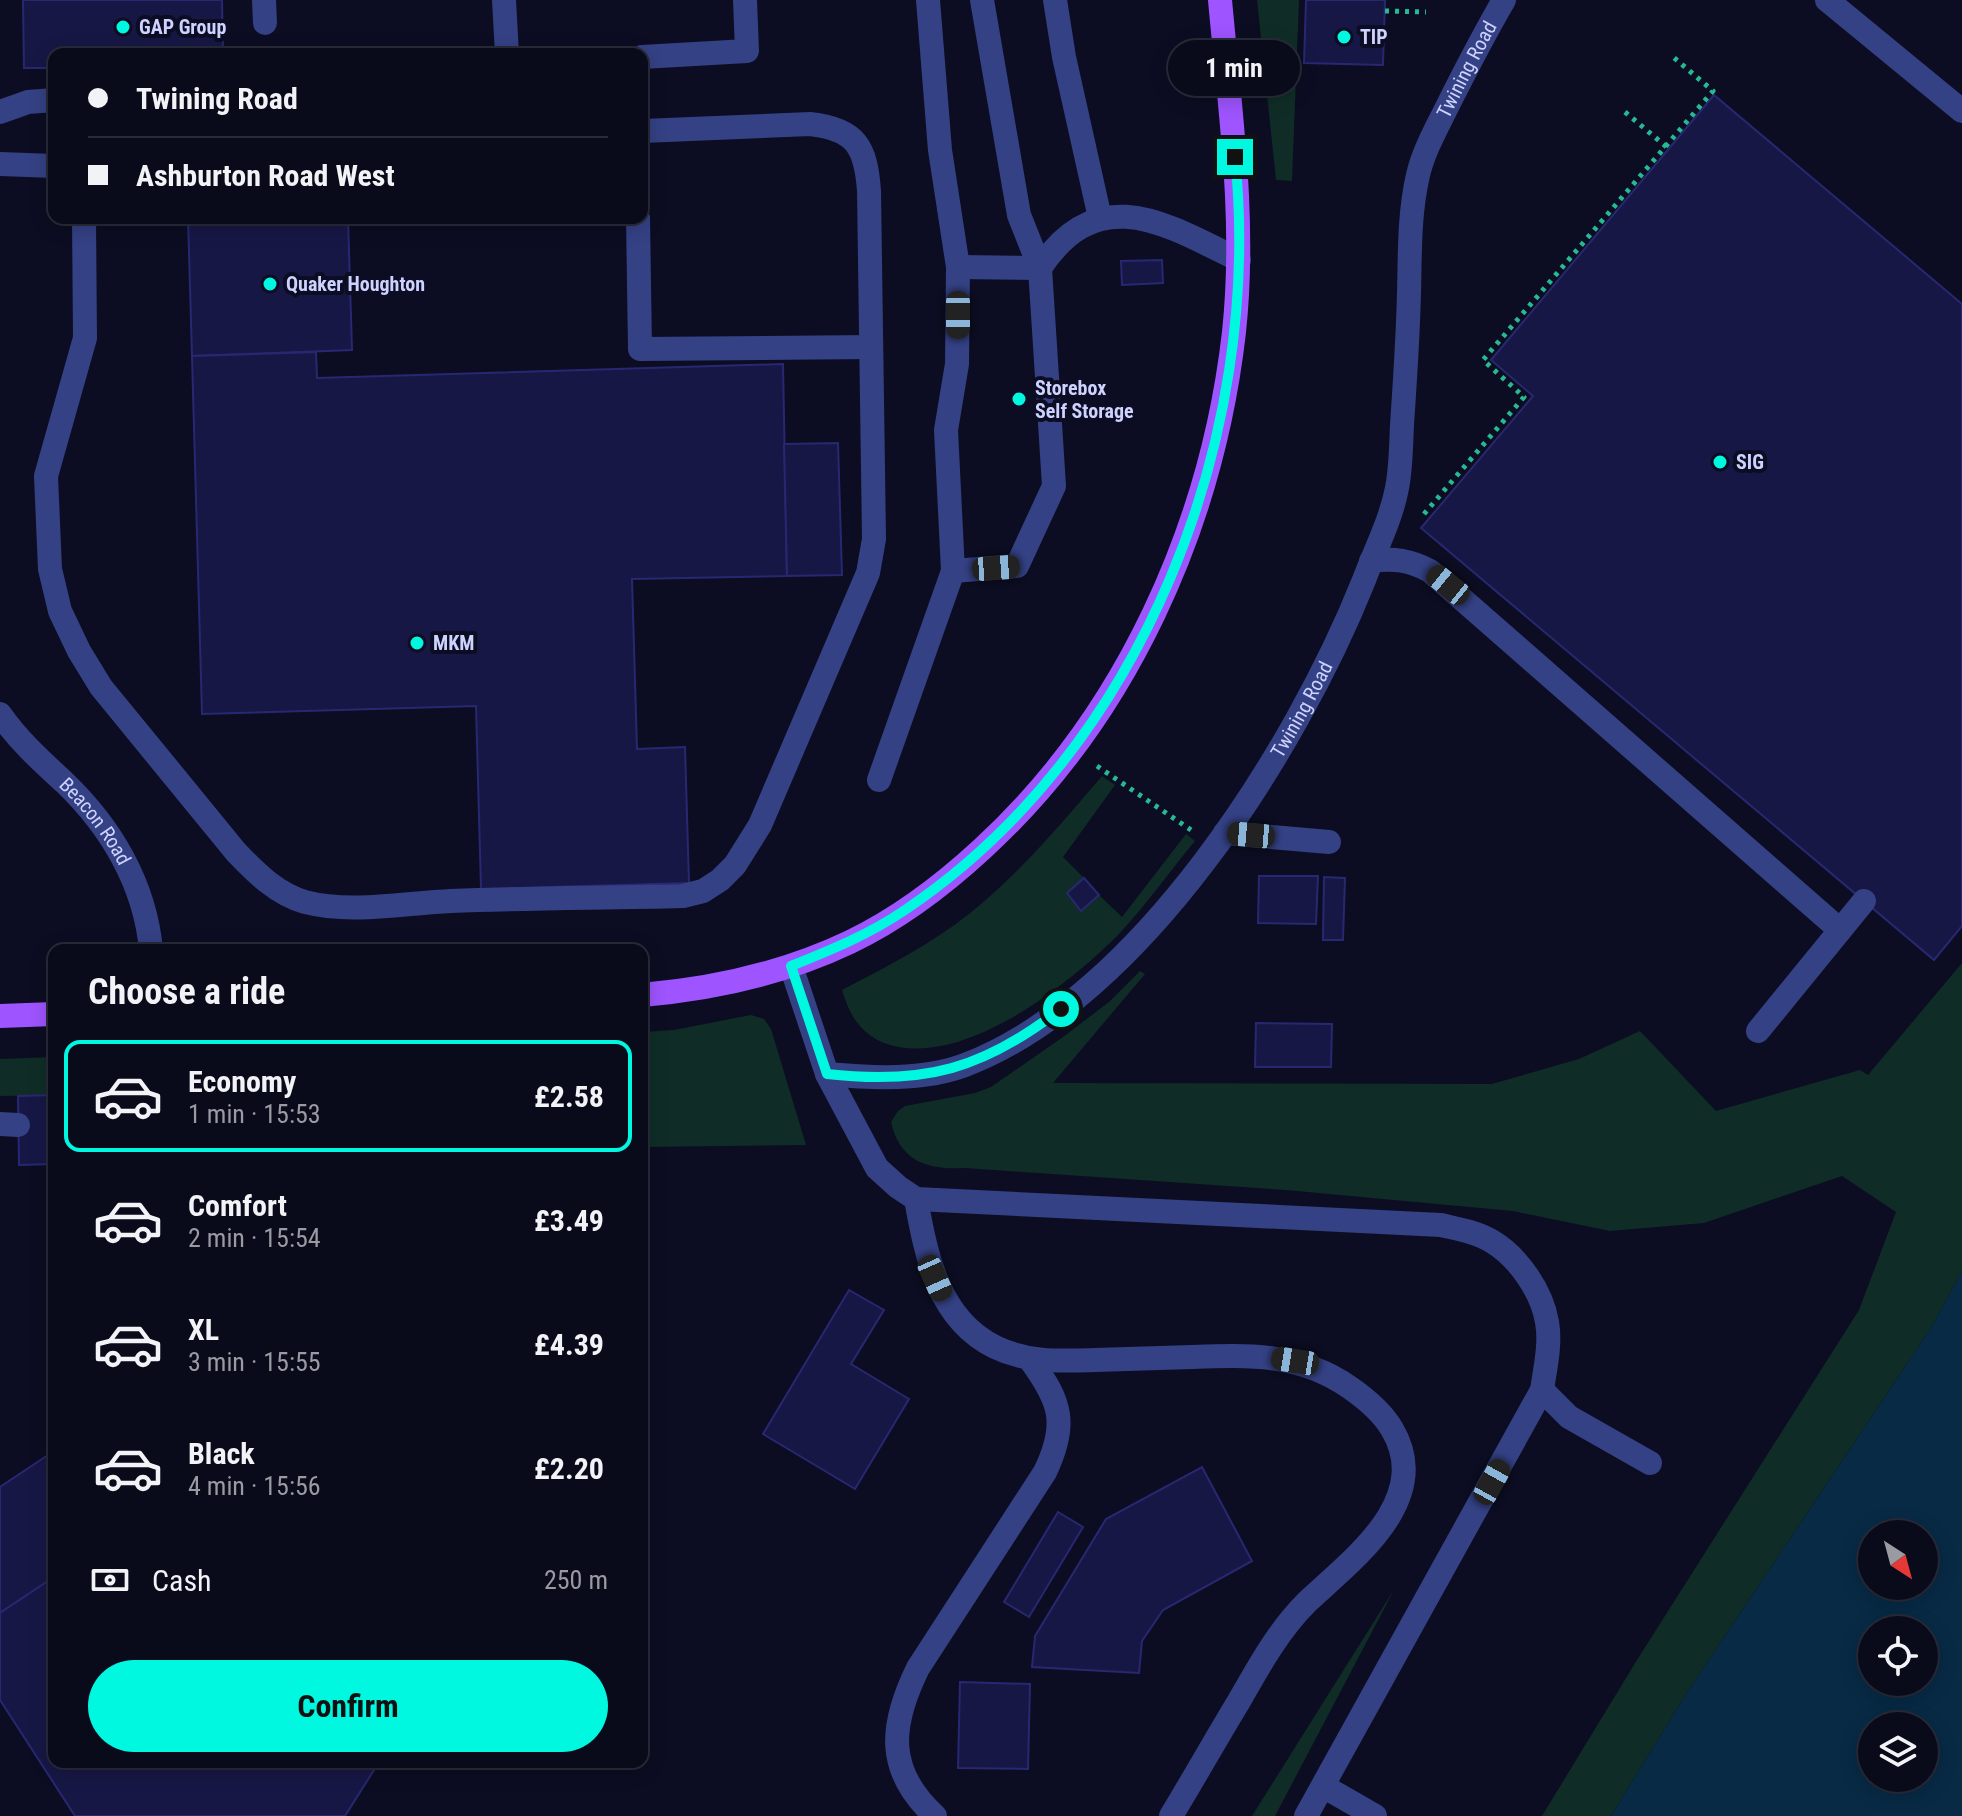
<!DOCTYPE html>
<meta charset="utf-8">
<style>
:root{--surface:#090a1a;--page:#171827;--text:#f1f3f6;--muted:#999aa2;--line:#292b39;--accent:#00f8e1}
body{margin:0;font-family:"Roboto Condensed",sans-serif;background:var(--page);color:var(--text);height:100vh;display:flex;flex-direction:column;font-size:30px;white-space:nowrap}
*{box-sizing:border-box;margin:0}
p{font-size:26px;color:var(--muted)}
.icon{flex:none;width:44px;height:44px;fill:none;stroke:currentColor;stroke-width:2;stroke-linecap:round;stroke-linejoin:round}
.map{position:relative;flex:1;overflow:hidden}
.sheet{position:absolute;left:48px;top:944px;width:600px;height:824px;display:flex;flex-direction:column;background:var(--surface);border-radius:16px;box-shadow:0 4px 20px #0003,0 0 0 2px var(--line)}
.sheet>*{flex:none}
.guide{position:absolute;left:48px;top:48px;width:600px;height:176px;border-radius:16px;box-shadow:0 4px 20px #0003,0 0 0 2px var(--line);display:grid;align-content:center;height:176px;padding:0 40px;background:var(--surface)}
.needle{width:52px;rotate:144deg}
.controls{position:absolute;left:1858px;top:1520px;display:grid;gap:16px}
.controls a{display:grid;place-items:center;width:80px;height:80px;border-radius:50%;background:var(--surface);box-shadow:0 4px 20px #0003,0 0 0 2px var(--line);font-size:40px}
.end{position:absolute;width:36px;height:36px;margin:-18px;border:10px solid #00f8e1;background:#111;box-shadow:0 0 0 4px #111}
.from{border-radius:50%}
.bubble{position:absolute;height:56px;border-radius:28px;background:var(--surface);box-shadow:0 4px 20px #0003,0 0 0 2px var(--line);font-size:26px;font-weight:700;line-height:56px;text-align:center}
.car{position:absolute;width:24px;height:48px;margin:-24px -12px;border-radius:10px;box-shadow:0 0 6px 2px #0007;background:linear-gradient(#222 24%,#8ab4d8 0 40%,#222 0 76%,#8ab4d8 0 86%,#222 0)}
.guide b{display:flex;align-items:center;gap:28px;height:76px;font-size:30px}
.guide b+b{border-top:2px solid var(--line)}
.guide i{width:20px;height:20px;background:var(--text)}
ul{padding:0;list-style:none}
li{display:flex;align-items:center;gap:24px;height:112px;margin:0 16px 12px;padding:0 24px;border:4px solid transparent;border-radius:16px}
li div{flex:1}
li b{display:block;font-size:30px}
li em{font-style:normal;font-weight:700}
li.selected{border-color:var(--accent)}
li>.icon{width:72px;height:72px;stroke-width:1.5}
h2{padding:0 40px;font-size:36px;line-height:96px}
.pay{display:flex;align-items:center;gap:20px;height:88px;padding:0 40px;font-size:30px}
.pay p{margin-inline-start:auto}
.action{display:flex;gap:16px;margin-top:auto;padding:16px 40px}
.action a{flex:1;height:92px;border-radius:48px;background:var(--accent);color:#111;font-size:32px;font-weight:700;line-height:92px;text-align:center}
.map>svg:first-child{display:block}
.green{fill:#0f2d26}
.water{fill:#082a45;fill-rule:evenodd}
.building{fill:#171745;stroke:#282872;stroke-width:2}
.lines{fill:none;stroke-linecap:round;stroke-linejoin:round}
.path{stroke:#26ba94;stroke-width:5;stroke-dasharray:4 6;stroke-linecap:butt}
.minor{stroke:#344184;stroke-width:24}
.major{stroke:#9e54ff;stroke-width:24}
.route{stroke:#00f8e1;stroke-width:10}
.poi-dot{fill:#00f8e1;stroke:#0c0d22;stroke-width:3}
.labels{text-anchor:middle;stroke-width:8;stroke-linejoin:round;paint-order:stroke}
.poi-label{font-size:20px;font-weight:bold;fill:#cdd2ff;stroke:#0c0d22;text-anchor:start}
.street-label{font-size:20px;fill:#cdd2ff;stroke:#0c0d22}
</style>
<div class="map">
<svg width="1962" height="1816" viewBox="0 0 1962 1816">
<rect width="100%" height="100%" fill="#0c0d22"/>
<!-- green -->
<g class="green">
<path d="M1257,0H1299L1292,181L1276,180Z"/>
<path d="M1102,776L1115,785L1063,857L1084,878L1067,893L1081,910L1099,895L1122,917L1186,834L1195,841C1169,872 1145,907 1117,936C1068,985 972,1060 899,1047C866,1041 851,1021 842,990C886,967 931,944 969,914C1019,874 1061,824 1102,776Z"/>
<path d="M1962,963V1271L1931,1328L1686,1694L1611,1816H1542L1637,1660L1859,1310L1896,1212L1842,1176L1704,1223L1610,1231L1513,1211L1286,1190L965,1168C928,1170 900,1162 891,1122L898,1111L905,1106L975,1093L991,1087L1063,1037L1109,1002L1140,971L1145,974L1053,1083L1492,1084L1579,1059L1640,1031L1716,1111L1860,1070L1868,1075Z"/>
<path d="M751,1015L764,1019L771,1029L806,1145L642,1147V1032L674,1030Z"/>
<path d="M54,1057V1095L0,1096V1059Z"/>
<path d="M1395,1588L1275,1816H1252Z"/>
</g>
<!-- water -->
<path class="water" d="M1962,1271V1816H1611L1686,1694L1931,1328ZM1872,1534H1924V1586H1872ZM1872,1630H1924V1682H1872ZM1872,1726H1924V1778H1872Z"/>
<!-- building -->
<g class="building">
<path d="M23,0H222L223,54H54V68H24Z"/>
<path d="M1306,0H1385L1383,65L1304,63Z"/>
<path d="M1714,95L1962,304V926L1934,960L1421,528L1533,396L1491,360Z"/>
<path d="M188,218H348L352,350L192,356Z"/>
<path d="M1162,260L1163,283L1122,285L1121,261Z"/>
<path d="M316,352L317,378L783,364L787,576L632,579L637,749L685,747L689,883L481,889L476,706L202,714L192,356Z"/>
<path d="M838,443L842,575L787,576L784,444Z"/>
<path d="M1259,876H1318L1316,924L1258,923Z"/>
<path d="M1324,877L1345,878L1343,940H1323Z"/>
<path d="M1084,878L1099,895L1081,911L1067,893Z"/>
<path d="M1256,1023L1332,1024L1331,1067H1255Z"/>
<path d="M54,1095V1164L19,1165L18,1096Z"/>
<path d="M849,1290L884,1310L851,1364L909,1399L855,1489L763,1434Z"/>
<path d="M54,1451V1577L0,1613V1487Z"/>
<path d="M1202,1467L1252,1561L1163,1610L1142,1641L1139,1673L1032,1667L1035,1636L1106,1519Z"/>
<path d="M1058,1512L1083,1527L1029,1617L1004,1602Z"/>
<path d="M54,1577V1762H379L345,1816H75L0,1700V1613Z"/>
<path d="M960,1682L1030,1684L1028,1769L958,1768Z"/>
</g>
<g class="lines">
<!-- path -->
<g class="path">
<path d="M1385,11L1426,12"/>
<path d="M1625,112L1669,149"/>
<path d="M1424,514L1524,397L1483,360L1713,91L1672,56"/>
<path d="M1097,766L1191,830"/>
</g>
<!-- minor -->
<g class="minor">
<path d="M264,0L265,23"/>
<path d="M504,0L507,54"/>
<path d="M928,0L940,150L958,267L957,364L946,430L953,571L1017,566L1054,486L1040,268L1019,215L982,0"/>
<path d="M1055,0L1064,57L1100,218"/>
<path d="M1827,0L1962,111"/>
<path d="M642,57L747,51L745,0"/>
<path d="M0,112L28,102L54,100"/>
<path d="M0,164L54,166"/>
<path d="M84,218L85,338L46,476L50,569L60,611L79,651L101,687L236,852C256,873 277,894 305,902C351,914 404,903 451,901C528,898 606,898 683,896L703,891L720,880L735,865L760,825L868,573L874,539L869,191C866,147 856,129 810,124L642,131"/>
<path d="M638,218L640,349L871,347"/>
<path d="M958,267L1040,268"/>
<path d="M1040,268C1098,181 1164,223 1239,260"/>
<path d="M1371,561C1394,558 1410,560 1430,571L1840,930"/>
<path id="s1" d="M0,714C18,740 40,760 64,782C111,827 145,884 151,950"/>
<path d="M879,780L953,571"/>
<path d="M1225,833L1329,842"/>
<path id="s2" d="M791,966L827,1074C871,1078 923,1081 965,1065C1141,998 1297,748 1364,580C1375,550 1391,520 1397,488C1401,468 1401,446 1402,425C1405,381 1408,337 1409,293C1410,253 1409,214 1418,175C1423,153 1435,131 1445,111C1464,73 1483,36 1504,0"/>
<path d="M1758,1031L1864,901"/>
<path d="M827,1074L877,1168L898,1187L916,1199L1441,1225C1458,1229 1477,1232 1493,1242C1519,1258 1542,1292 1547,1322C1551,1344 1545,1369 1542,1390L1306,1816"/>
<path d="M0,1124L18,1125"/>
<path d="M916,1199C926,1255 938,1319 995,1347C1028,1363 1060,1361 1095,1360C1128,1359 1160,1358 1192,1357C1248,1355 1301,1353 1349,1387C1365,1398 1382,1412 1392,1429C1434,1500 1353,1559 1307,1602C1278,1631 1259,1666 1239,1701C1216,1739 1194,1778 1171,1816"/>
<path d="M1542,1390L1569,1417L1650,1463"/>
<path d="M1323,1786L1375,1816"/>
<path d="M935,1816C885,1770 890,1725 918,1668L1045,1472C1068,1424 1061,1402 1031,1361"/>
</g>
<!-- major -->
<g class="major">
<path d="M642,995C713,989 785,973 850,942C898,919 943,885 982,849C1127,716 1212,525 1234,332C1246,220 1230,111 1220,0"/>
<path d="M0,1016L54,1014"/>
</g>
</g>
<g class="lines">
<!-- route -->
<path class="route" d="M1061,1009C983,1069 925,1085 827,1074L791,966C831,950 870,934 905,910C1143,750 1264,437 1235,157"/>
</g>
<!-- markers -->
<g class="poi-dot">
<circle cx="123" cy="27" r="8"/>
<circle cx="1344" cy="37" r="8"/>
<circle cx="270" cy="284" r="8"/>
<circle cx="1019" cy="399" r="8"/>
<circle cx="1720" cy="462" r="8"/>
<circle cx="417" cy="643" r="8"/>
</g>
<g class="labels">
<!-- poi labels -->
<g class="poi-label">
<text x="139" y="34">GAP Group</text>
<text x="1360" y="44">TIP</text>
<text x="286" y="291">Quaker Houghton</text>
<text x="1035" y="395">Storebox<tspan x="1035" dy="23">Self Storage</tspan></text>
<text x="1736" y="469">SIG</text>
<text x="433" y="650">MKM</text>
</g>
<!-- street labels -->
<g class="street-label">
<text dy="7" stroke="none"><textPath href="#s2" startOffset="1424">Twining Road</textPath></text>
<text dy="7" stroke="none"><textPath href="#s2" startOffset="752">Twining Road</textPath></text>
<text dy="7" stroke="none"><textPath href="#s1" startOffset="144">Beacon Road</textPath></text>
</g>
</g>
</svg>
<div class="controls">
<a><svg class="needle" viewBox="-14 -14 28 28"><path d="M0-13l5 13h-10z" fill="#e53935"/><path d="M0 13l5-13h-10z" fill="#999aa2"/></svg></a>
<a><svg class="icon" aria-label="locate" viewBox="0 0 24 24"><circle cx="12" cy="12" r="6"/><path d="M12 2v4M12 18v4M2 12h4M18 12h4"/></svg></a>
<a><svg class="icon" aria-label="layers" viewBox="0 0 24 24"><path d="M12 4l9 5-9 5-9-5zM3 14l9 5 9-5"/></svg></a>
</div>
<i class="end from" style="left:1061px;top:1009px"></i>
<i class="end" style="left:1235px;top:157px"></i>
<div class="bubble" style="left:1168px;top:40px;width:132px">1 min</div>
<i class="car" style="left:958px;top:315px;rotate:180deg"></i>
<i class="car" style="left:996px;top:568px;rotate:86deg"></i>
<i class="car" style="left:1448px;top:585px;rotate:309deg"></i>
<i class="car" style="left:1251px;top:835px;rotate:275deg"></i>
<i class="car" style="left:935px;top:1278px;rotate:156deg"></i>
<i class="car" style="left:1295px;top:1361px;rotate:279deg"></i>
<i class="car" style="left:1492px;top:1482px;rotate:29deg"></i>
<div class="guide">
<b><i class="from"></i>Twining Road</b>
<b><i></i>Ashburton Road West</b>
</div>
<section class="sheet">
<h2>Choose a ride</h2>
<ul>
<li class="selected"><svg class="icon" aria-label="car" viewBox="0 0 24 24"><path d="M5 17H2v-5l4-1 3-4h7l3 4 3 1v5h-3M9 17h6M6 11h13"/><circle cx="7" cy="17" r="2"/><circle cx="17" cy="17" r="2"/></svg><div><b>Economy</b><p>1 min · 15:53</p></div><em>£2.58</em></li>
<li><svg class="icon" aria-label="car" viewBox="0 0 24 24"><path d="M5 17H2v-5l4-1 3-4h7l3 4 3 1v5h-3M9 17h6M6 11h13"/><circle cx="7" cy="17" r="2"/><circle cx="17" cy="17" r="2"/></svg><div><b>Comfort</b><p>2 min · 15:54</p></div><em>£3.49</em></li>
<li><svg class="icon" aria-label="car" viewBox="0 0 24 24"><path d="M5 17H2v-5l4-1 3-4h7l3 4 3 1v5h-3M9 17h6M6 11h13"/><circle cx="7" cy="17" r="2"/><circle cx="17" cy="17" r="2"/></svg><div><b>XL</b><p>3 min · 15:55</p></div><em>£4.39</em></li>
<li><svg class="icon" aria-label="car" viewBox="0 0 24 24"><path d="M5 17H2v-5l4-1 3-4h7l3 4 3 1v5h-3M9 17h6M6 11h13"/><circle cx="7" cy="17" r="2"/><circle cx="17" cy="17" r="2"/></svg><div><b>Black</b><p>4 min · 15:56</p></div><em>£2.20</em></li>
</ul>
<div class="pay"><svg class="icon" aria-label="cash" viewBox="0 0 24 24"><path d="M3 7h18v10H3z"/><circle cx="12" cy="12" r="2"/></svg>Cash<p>250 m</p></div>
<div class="action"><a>Confirm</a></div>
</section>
</div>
